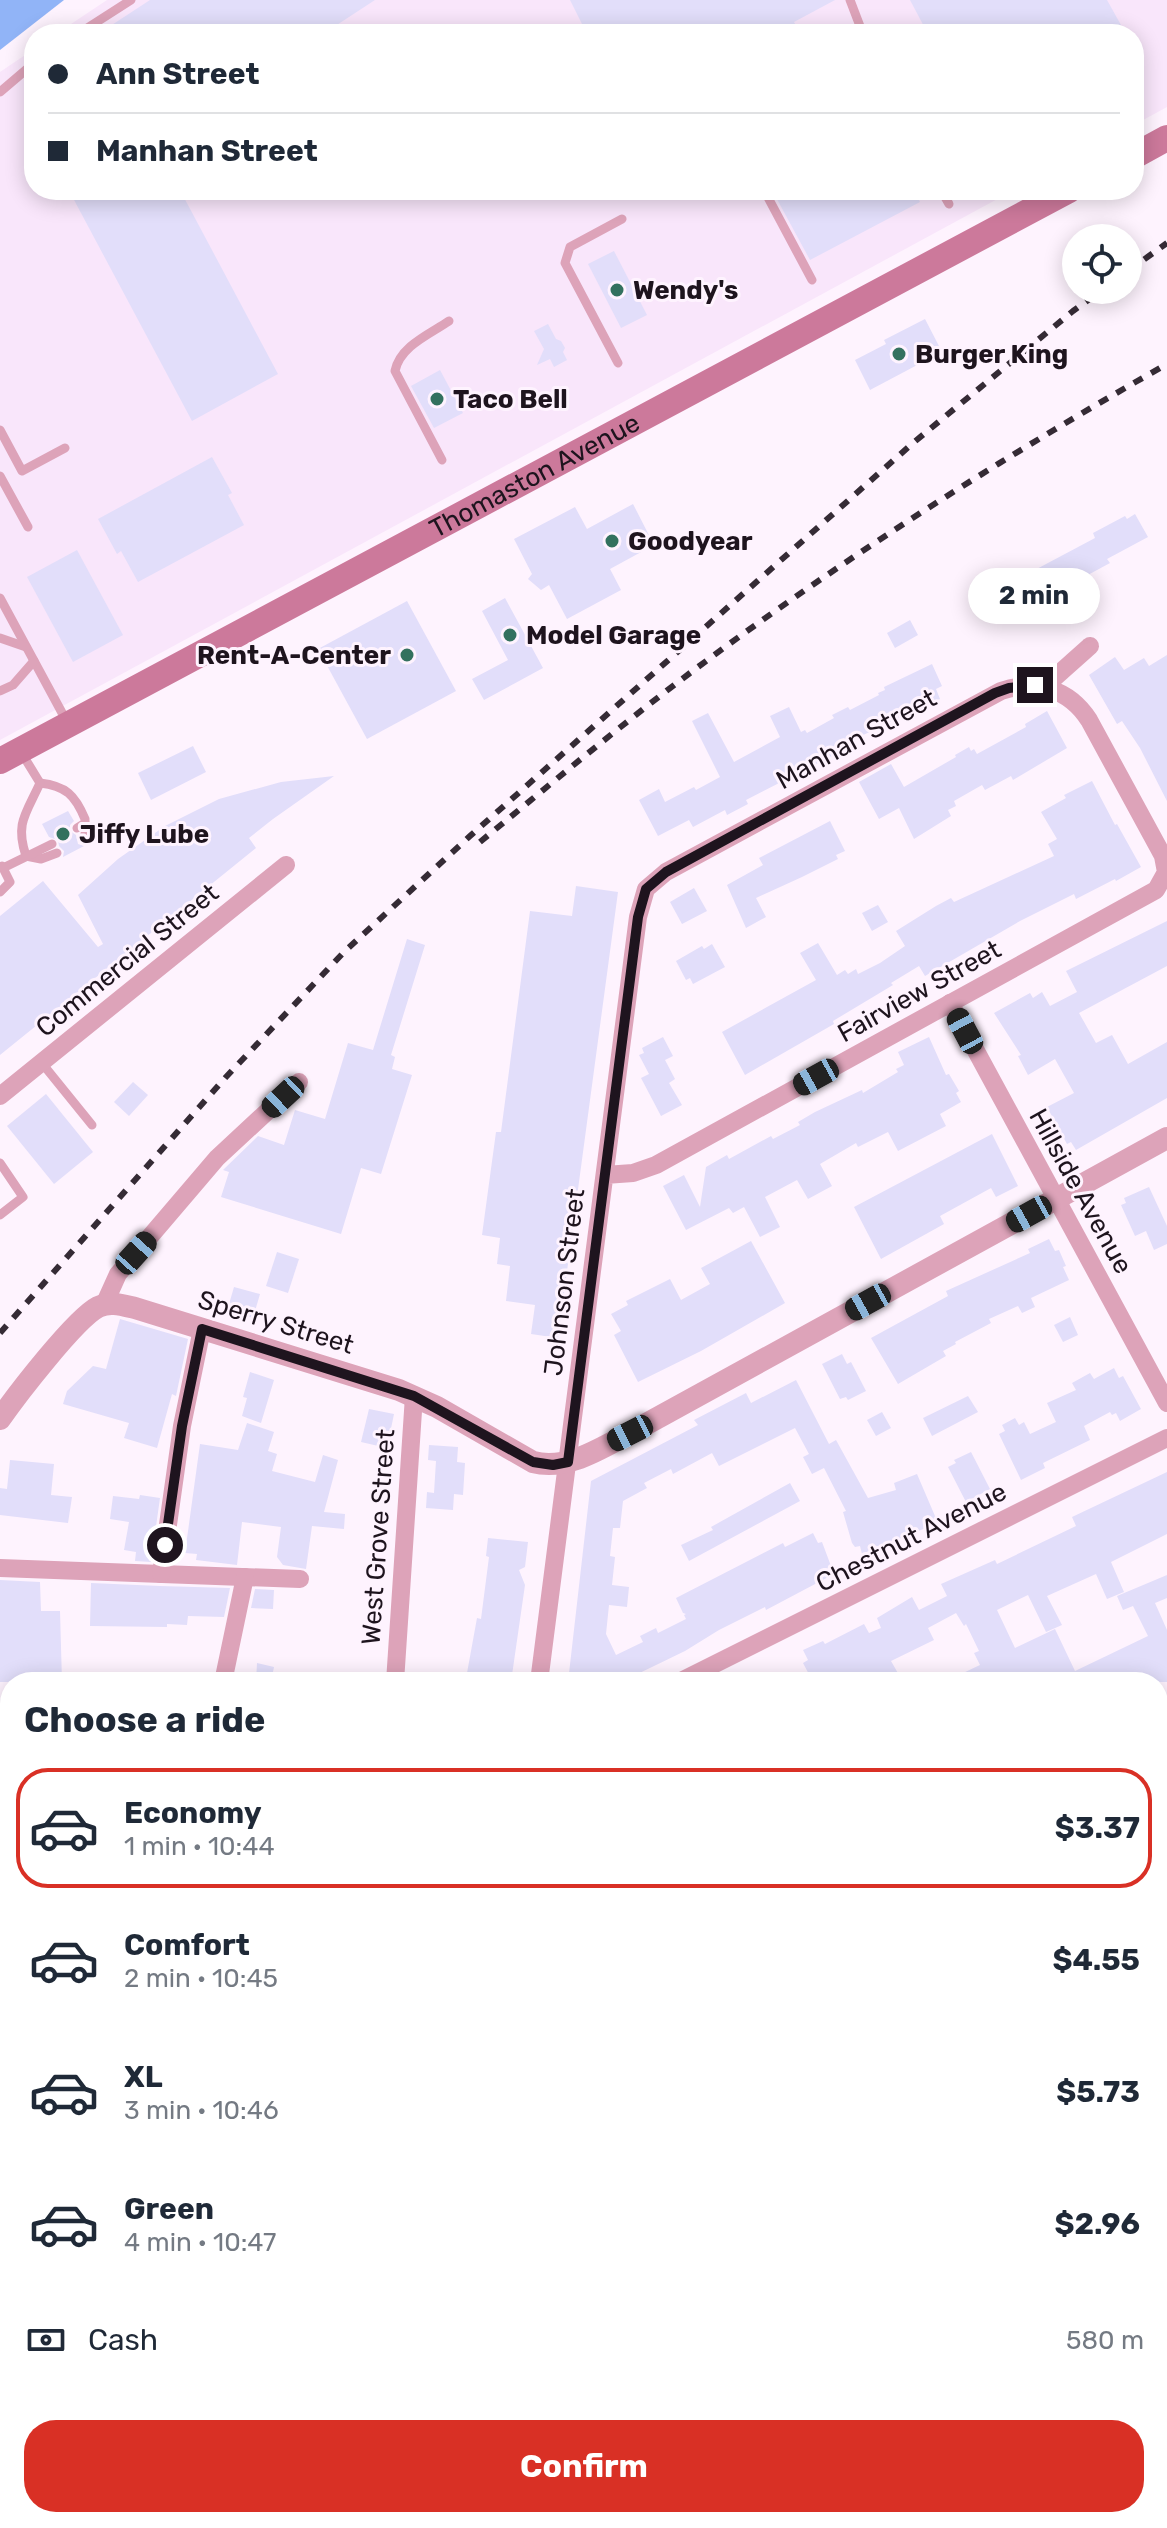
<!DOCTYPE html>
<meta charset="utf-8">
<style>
:root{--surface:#fff;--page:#f6f6f7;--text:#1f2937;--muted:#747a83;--line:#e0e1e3;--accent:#d93025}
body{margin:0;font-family:Rubik,sans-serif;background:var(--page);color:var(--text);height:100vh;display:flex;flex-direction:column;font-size:30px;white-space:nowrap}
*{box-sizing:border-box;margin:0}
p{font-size:26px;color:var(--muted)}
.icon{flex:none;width:44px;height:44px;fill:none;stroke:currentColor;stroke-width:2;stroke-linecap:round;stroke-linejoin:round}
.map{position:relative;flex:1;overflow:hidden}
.details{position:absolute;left:0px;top:1672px;width:1168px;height:856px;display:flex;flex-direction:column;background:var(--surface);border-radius:32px 32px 0 0;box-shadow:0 4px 20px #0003}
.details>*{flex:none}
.guide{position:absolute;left:24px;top:24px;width:1120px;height:176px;border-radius:32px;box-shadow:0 4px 20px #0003;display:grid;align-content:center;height:176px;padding:0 24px;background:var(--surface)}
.tools{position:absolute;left:1062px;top:224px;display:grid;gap:16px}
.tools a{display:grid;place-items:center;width:80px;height:80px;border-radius:50%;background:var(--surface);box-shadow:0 4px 20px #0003;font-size:40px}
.end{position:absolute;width:36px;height:36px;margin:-18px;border:10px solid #1e141e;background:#fff;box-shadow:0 0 0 4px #fff}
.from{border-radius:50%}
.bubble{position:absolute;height:56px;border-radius:28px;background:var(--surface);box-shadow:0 4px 20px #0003;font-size:26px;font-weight:700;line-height:56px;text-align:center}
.car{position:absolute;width:24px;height:48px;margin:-24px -12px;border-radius:10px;box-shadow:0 0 6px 2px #0007;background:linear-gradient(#222 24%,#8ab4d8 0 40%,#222 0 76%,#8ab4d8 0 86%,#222 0)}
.guide b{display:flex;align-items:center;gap:28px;height:76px;font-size:30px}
.guide b+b{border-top:2px solid var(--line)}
.guide i{width:20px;height:20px;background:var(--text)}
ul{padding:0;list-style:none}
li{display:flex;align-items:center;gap:24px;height:120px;margin:0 16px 12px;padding:0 8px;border:4px solid transparent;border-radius:32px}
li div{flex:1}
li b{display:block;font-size:30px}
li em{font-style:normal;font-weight:700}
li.on{border-color:var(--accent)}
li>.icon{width:72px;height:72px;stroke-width:1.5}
h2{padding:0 24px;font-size:36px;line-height:96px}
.pay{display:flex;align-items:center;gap:20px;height:88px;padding:0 24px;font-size:30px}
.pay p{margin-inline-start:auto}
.primary-button{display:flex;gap:16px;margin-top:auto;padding:16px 24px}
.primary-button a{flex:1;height:92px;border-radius:32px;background:var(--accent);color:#fff;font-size:32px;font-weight:700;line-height:92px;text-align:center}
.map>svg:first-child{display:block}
.built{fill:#f9e6fb}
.green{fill:#fbdfdc}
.water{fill:#91b4f7}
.building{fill:#e2defa}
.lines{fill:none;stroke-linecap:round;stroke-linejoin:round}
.path{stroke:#9d929d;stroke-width:3;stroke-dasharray:4 6;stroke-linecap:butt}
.service{stroke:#dda3b9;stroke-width:9}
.minor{stroke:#dda3b9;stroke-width:18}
.tertiary{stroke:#dda3b9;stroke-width:22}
.secondary{stroke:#cc799b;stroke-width:26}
.rail{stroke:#352b35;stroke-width:6;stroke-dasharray:10 10;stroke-linecap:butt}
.route{stroke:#1e141e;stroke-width:10}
.poi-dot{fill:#33715e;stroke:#fef3fe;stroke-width:3}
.labels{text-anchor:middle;stroke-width:6;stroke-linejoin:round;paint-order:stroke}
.poi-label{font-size:26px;font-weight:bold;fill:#1e141e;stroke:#fef3fe;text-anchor:start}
.street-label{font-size:26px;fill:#1e141e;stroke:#fef3fe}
</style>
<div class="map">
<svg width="1167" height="2528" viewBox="0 0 1167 2528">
<rect width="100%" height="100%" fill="#fef3fe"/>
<!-- built -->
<g class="built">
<path d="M107,0H1167V107L1134,125V34H56Z"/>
<path d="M34,49V190H1014L0,740V72Z"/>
</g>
<!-- green -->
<path class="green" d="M580,2518H936L937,2519L931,2528H585Z"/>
<!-- water -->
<path class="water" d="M0,0H64L0,50Z"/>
<!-- building -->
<g class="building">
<path d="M150,0H375L323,34H98Z"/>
<path d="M570,0H835L794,22L801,34H587Z"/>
<path d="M910,0H1107L1121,25L1105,34H928Z"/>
<path d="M85,190H180L278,374L192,421L73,198Z"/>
<path d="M772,190H914L920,202L810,260Z"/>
<path d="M614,251L647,315L621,328L588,264Z"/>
<path d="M925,319L940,348L919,359L921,363L870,390L855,360L886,344L884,340Z"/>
<path d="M548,324L556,339L561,341L565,348L563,352L567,360L554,367L550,359L537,365L544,349L534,331Z"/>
<path d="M440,370L463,413L434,428L411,386Z"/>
<path d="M212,457L232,493L228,495L244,525L138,582L121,551L117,554L98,519Z"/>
<path d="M633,504L654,545L610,569L621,590L567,619L549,585L541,590L528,579L532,574L514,539L575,507L587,529Z"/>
<path d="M1135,514L1148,537L1107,559L1110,563L1038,602L1026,581L1034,577L1031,572L1095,538L1093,533L1125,516L1127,519Z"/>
<path d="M77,550L123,635L73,662L27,577Z"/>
<path d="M505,598L543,668L484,700L472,679L508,660L482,611Z"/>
<path d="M407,601L456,691L367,739L318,649Z"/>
<path d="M910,620L918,635L895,648L887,633Z"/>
<path d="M1167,655V801L1140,748L1122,721L1117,724L1089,675L1115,657L1124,670L1144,658L1149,666Z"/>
<path d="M932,664L942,686L936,689L940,699L829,751L832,756L746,800L748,804L727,815L725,810L693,827L689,820L658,836L639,800L659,789L665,802L694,787L696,790L720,777L692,721L708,713L734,762L780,737L770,716L789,707L801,732L805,730L807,733L834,718L832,715L848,707L850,710L879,695L878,693L885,690L884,687Z"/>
<path d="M1047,711L1067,748L1013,780L1011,776L985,790L982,785L954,801L956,806L948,810L951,816L914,839L899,808L879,819L859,782L891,764L904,787L956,757L955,755L969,747L971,751L974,749L977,754L1026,727L1025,724Z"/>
<path d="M193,746L206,772L151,800L138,773Z"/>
<path d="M334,776L273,819L249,838L256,848L0,1055V916L43,881L98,947L103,944L78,895L118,859L165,826L219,799L281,782Z"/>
<path d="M1092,781L1115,825L1117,824L1141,867L1116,881L1115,879L1076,899L1074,894L1020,921L925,976L919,966L891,983L893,985L833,1021L834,1024L745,1075L722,1032L816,980L800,953L818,943L837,975L845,970L848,974L856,969L858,974L880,963L905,946L896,931L936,906L951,898L954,902L1054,856L1048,844L1057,839L1041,812L1066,798L1064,795Z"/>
<path d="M68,811L74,821L70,825V831L76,835L78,844L84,846L63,857L64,851L59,846L58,840L49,837L42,824Z"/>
<path d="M830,821L845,851L836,855L838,859L802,877L756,898L766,917L746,928L727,885L763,865L759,858Z"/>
<path d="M576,886L618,892L558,1338L531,1334L535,1305L506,1301L510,1266L497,1264L500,1238L482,1235L496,1132H501L530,911L572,916Z"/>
<path d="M694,888L707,911L682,924L670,902Z"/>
<path d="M878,905L888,922L872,931L862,913Z"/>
<path d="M1167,921V966L1079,1013L1096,1043L1112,1035L1128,1064L1167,1042V1098L1076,1150L1071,1142L1067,1144L1047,1107L1074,1093L1055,1059L1028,1075L1018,1056L1021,1055L994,1013L1030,993L1033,998L1042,992L1050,1006L1077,992L1066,971Z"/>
<path d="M407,939L425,945L391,1055L395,1057L392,1069L412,1075L381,1174L361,1168L341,1234L221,1197L229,1172L223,1170L258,1136L284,1145L295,1110L325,1119L348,1043L373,1050Z"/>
<path d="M712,944L725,967L693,984L690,978L686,980L676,961L702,946L704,949Z"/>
<path d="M663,1037L673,1056L665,1060L675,1079L669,1083L682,1105L661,1116L641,1078L649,1074L639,1055L644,1053L642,1048Z"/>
<path d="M929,1037L946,1075L949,1074L959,1091L956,1093L961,1102L940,1114L946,1126L898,1151L888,1132L858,1147L856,1143L820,1164L832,1186L808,1199L797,1180L765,1197L780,1227L760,1237L744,1207L733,1213L729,1208L686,1230L663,1186L684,1175L700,1207L706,1167L727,1155L729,1159L771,1136L773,1139L800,1125L798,1122L815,1112L862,1090L863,1093L898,1072L896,1069L904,1065L898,1052Z"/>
<path d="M133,1082L148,1095L129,1116L114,1102Z"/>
<path d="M46,1094L93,1152L54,1184L7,1126Z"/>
<path d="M992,1134L1018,1186L996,1197L991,1188L940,1216L944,1224L881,1259L854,1207Z"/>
<path d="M1149,1187L1167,1226V1244L1154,1250L1146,1231L1135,1236L1121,1205L1126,1203L1124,1198Z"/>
<path d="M1049,1239L1055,1251L1059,1250L1066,1266L1063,1267L1069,1280L1031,1298L1035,1307L1022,1313L1018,1306L989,1319L991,1323L955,1342L956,1344L943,1351L946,1356L898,1384L871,1338L948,1296L946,1291L1030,1253L1028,1249Z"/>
<path d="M751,1241L785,1303L701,1351L638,1382L614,1335L621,1331L611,1314L628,1305L626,1301L670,1279L681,1300L710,1284L701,1268Z"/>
<path d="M277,1252L299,1259L288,1293L266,1286Z"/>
<path d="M234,1287L260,1294L253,1318L227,1311Z"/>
<path d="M1070,1317L1078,1335L1063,1342L1054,1325Z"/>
<path d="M120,1319L188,1339L176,1396L172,1394L157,1448L124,1438L129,1423L63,1404L67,1391L93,1366L106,1369Z"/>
<path d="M842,1354L847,1364L851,1362L866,1391L848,1400L846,1397L840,1399L822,1364Z"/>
<path d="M1114,1368L1119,1378L1123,1376L1141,1409L1120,1421L1116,1413L1112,1415L1110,1412L1084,1426L1090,1440L1043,1463L1045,1468L1021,1480L999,1434L1005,1431L1002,1425L1015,1418L1019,1425L1024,1422L1030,1434L1056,1422L1047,1403L1076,1390L1072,1383L1090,1373L1094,1379Z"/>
<path d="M250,1372L274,1380L261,1423L242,1416L247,1398L243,1397Z"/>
<path d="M796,1380L829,1444L836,1440L868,1498L896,1490L894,1483L917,1474L938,1523L862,1554L860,1546L855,1547L852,1543L843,1512L846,1511L824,1468L812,1474L803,1457L809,1454L795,1428L719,1466L712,1453L673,1474L671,1469L644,1483L647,1488L623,1501L620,1528H613L610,1556L615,1557L612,1585L629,1587L627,1607L609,1605L606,1634L616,1655L643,1642L640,1636L656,1628L658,1633L686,1619L684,1615L686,1614L683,1613L676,1598L783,1543L785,1547L813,1533L818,1543L822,1542L834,1574L766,1610L765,1607L719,1630L685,1651L621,1682H568L591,1481L698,1425L694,1420L746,1393L751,1403Z"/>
<path d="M968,1396L978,1412L932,1436L923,1418Z"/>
<path d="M369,1409L394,1414L387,1448L361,1442Z"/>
<path d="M882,1412L891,1428L876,1436L867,1420Z"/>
<path d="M247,1423L274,1432L268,1451L277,1454L272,1471L315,1482L323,1455L338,1460L324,1512L345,1514L344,1529L312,1526L306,1569L283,1565L277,1557L281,1527L242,1522L237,1565L196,1560L197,1554L185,1553L200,1444L238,1450Z"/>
<path d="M429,1445L458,1447L457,1462L465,1463L463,1495L454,1494L453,1510L426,1508L427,1492L434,1493L436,1461L428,1460Z"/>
<path d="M971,1452L990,1489L966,1502L948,1467L956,1463L954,1460Z"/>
<path d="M10,1460L54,1464L51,1495L72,1497L68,1523L0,1515V1488L7,1489Z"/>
<path d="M1167,1472V1534L1111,1562L1124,1592L1107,1599L1096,1574L1047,1596L1062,1625L1046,1632L1028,1595L997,1610L1015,1648L1055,1629L1075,1671L1148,1636L1133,1606L1123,1610L1117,1596L1167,1575V1598L1155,1603L1167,1630V1682H944L980,1665L974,1653L979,1651L966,1624L964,1626L956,1613L928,1628L934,1640L891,1661L903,1682H813L803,1663L808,1660L803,1650L823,1641L825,1644L864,1624L869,1633L881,1628L877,1618L912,1597L919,1610L947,1596L941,1584L995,1560L997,1564L1076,1526L1072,1517Z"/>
<path d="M790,1483L800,1501L689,1561L681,1545L713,1530L711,1527Z"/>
<path d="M140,1495L160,1498L151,1562L135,1561L136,1552L124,1550L129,1522L110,1519L113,1496L139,1499Z"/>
<path d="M488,1538L528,1542L525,1567L519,1570L525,1585L511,1682L474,1677V1674L467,1673L477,1618L481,1619L489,1557L486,1556Z"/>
<path d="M0,1580L40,1582L41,1611H60L62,1682H0Z"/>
<path d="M91,1583L160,1586L230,1588L224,1617L188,1616L187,1625L167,1624V1627L90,1626Z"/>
<path d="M255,1589L274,1590L273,1609L251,1608Z"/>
<path d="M257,1663L274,1667L271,1682H256Z"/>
</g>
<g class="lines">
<!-- path -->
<g class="path">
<path d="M668,2518L672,2528"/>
<path d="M820,2518L824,2528"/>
<path d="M651,2528L652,2518"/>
</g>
<!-- service -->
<g class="service">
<path d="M850,0L863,34"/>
<path d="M78,34L131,0"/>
<path d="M0,92L34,63"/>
<path d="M764,190L812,280"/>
<path d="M941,190L949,204"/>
<path d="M618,363L565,263L570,247L622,219"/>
<path d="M0,430L22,471L65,448"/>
<path d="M442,460L395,371C400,346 430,334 449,321"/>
<path d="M0,476L28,527"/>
<path d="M0,598L67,722"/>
<path d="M0,638L26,647"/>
<path d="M0,691L13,685L34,661"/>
<path d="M21,752L40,783"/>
<path d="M40,783C66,786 75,795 85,819V823L77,828"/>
<path d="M83,839L86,831L85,823"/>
<path d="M26,856C15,823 26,814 40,783"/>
<path d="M26,856L41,859L57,853"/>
<path d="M3,868L52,844"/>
<path d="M0,892L10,882L2,866"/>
<path d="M41,1062L92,1125"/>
<path d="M0,1163L23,1197L0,1215"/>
</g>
<!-- minor -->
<g class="minor">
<path d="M1044,687L1090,646"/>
<path d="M950,1003L1167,1403"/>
<path d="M0,1096L286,865"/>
<path d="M104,1305L118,1274L217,1158L299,1082"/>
<path d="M0,1568L300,1579"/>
<path d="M161,1574L182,1426L202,1329"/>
<path d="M223,1682L245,1577"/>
<path d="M395,1682L414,1396"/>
<path d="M539,1682L572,1425L638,917L646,889L666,872L1001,691C1036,679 1069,689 1089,720L1163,856L1166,872L1156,890L656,1165L633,1173L605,1175"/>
<path d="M679,1682L1167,1438"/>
<path d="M0,1780H10"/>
<path d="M1158,2134L1167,2117"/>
<path d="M1158,2251L1167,2317"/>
<path d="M226,2528L227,2518"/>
<path d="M1029,2528L1031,2518"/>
</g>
<!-- tertiary -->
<g class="tertiary">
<path d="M0,1419C16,1396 75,1319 98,1307C110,1301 122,1305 135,1308L399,1390L437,1407L533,1462C567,1471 601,1448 630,1433L1167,1138"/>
<path d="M1158,1731L1167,1727"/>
<path d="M1158,2494L1167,2498"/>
</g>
<!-- secondary -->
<g class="secondary">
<path d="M1134,156L1167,138"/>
<path id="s1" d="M0,761L1069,190"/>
<path d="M0,2186L10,2182"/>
<path d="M559,2518L564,2528"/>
</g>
<!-- rail -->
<g class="rail">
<path d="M1128,271L1167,243"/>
<path d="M480,842C552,783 623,723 698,667C847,556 1005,456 1167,364"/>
<path d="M0,1333L226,1077L344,952L470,836L913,443L1073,311L1102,290"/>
</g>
</g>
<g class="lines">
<!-- route -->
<path class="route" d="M165,1545L182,1426L202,1329L414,1396L533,1462L553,1465L568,1462L638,917L646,889L666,872L995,693L1009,688L1035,685"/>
</g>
<!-- markers -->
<g class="poi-dot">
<circle cx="617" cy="290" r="8"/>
<circle cx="899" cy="354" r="8"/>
<circle cx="437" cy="399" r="8"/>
<circle cx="612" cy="541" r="8"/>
<circle cx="510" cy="635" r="8"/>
<circle cx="407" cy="655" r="8"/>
<circle cx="63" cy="834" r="8"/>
</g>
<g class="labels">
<!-- poi labels -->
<g class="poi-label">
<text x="633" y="299">Wendy's</text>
<text x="915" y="363">Burger King</text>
<text x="453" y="408">Taco Bell</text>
<text x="628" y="550">Goodyear</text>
<text x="526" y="644">Model Garage</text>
<text x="391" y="664" text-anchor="end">Rent-A-Center</text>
<text x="79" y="843">Jiffy Lube</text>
</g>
<!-- street labels -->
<g class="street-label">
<text dy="9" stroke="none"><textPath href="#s1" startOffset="606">Thomaston Avenue</textPath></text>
<text transform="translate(856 739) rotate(-29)" y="9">Manhan Street</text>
<text transform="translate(127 960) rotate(-39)" y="9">Commercial Street</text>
<text transform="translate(919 991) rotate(-29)" y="9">Fairview Street</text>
<text transform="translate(1081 1191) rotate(61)" y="9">Hillside Avenue</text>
<text transform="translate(564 1282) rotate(-83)" y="9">Johnson Street</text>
<text transform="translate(276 1322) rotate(17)" y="9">Sperry Street</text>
<text transform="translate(378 1537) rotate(-86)" y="9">West Grove Street</text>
<text transform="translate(911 1537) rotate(-27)" y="9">Chestnut Avenue</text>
</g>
</g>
</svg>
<div class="tools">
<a><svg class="icon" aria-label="locate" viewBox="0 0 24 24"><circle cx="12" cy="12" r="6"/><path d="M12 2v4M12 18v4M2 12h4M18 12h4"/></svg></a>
</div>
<i class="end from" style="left:165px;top:1545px"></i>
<i class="end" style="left:1035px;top:685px"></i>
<div class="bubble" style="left:968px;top:568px;width:132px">2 min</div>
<i class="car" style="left:965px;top:1031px;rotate:332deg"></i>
<i class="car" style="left:816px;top:1077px;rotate:241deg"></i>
<i class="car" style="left:283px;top:1097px;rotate:227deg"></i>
<i class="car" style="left:1029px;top:1214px;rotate:241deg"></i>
<i class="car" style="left:136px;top:1253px;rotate:42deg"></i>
<i class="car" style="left:868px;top:1302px;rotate:241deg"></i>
<i class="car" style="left:630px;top:1433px;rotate:243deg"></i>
<div class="guide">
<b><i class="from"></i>Ann Street</b>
<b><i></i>Manhan Street</b>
</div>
<section class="details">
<h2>Choose a ride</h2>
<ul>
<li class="on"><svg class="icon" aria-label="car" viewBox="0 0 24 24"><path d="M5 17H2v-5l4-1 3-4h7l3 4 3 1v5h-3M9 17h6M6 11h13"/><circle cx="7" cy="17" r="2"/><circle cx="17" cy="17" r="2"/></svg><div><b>Economy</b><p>1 min · 10:44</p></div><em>$3.37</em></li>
<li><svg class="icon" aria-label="car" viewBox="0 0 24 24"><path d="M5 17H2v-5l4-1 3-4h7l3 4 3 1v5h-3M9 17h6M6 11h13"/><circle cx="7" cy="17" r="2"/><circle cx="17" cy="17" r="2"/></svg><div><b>Comfort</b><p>2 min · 10:45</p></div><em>$4.55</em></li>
<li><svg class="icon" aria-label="car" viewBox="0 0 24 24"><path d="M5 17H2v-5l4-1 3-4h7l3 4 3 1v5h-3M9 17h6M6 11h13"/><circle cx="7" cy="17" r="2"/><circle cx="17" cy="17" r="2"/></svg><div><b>XL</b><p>3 min · 10:46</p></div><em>$5.73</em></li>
<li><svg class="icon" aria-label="car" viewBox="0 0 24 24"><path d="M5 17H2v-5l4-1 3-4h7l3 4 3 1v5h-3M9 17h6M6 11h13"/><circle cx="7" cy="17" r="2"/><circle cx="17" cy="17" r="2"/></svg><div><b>Green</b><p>4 min · 10:47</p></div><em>$2.96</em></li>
</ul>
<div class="pay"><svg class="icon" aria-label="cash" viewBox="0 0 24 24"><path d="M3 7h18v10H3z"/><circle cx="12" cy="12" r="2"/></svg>Cash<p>580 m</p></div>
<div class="primary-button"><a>Confirm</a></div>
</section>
</div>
